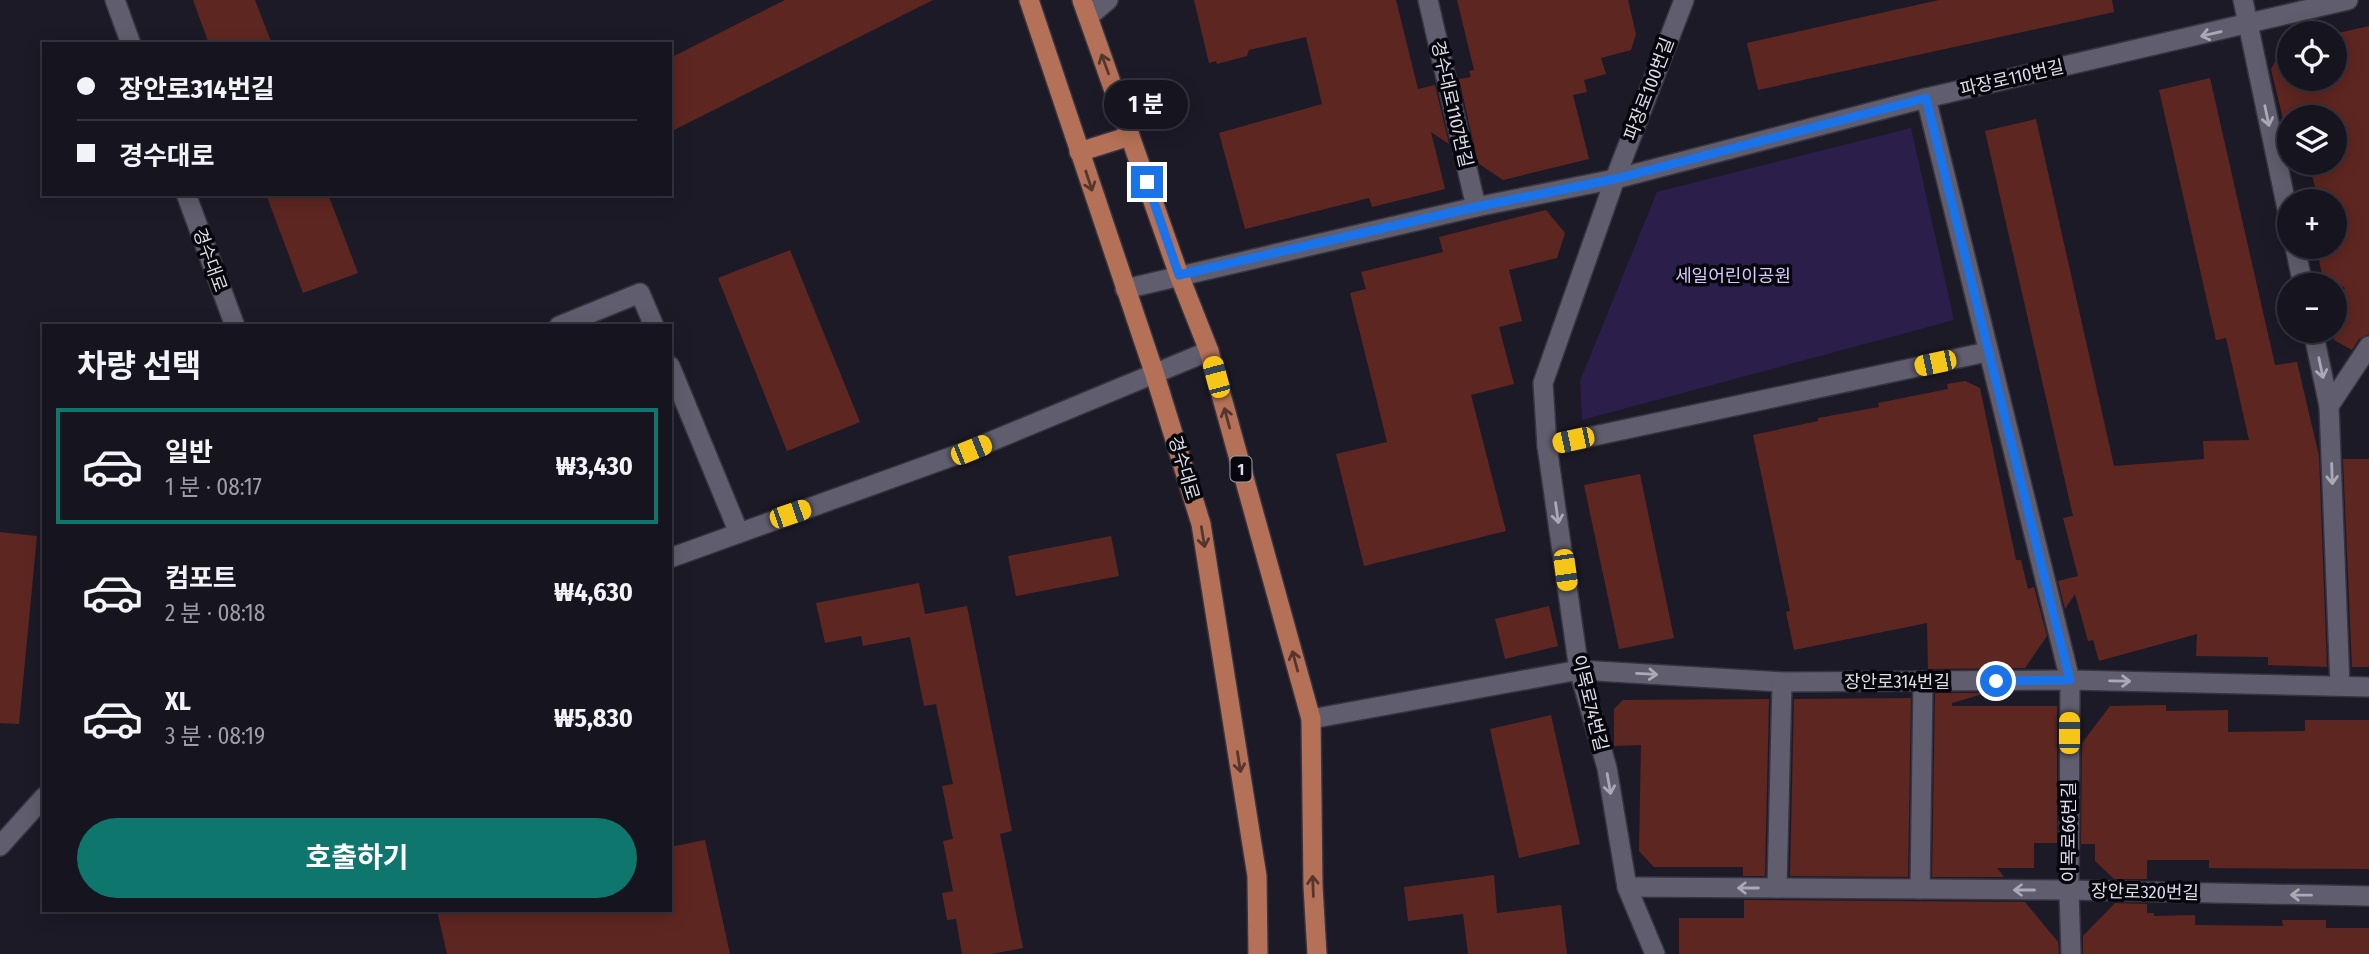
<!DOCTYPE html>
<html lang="ko">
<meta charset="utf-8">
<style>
:root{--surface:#16141e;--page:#1f1d27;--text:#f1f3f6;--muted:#9e9ea4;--line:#35333c;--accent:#0f766e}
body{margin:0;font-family:"Fira Sans Condensed","Noto Sans KR",sans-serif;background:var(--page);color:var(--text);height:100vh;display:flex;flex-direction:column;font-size:26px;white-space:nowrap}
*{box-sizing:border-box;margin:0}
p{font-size:23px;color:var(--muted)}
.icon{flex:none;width:38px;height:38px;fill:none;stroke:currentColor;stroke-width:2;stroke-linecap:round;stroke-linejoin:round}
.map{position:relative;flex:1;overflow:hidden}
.panel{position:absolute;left:42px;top:324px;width:630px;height:588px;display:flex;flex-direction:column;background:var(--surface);border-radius:0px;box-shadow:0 4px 18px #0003,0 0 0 2px var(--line)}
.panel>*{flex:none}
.top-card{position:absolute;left:42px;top:42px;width:630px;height:154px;border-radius:0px;box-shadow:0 4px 18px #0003,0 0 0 2px var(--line);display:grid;align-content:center;height:154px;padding:0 35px;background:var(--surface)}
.controls{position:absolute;left:2277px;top:21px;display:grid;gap:14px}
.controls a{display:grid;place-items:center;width:70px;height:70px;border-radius:50%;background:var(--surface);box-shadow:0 4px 18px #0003,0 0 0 2px var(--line);font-size:35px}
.end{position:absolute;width:32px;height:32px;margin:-16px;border:9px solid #1a73e8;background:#fff;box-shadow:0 0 0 4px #fff}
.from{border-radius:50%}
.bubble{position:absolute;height:49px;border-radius:24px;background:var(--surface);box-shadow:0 4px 18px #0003,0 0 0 2px var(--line);font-size:23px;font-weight:700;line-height:49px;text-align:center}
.car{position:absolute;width:21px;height:42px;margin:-21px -10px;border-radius:9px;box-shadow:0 0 5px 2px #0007;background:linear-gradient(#f5c518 24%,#345 0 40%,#f5c518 0 76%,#345 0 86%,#f5c518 0)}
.top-card b{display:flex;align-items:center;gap:24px;height:66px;font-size:26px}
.top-card b+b{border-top:2px solid var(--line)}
.top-card i{width:18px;height:18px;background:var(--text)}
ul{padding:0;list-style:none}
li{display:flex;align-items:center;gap:21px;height:116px;margin:0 14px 10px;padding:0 21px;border:4px solid transparent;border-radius:0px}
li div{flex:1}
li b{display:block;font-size:26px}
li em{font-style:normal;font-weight:700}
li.active{border-color:var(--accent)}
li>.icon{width:63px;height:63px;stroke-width:1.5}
h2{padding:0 35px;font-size:32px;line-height:84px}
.primary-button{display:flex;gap:14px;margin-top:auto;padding:14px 35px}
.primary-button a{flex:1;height:80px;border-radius:42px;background:var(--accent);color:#fff;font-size:28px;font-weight:700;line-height:80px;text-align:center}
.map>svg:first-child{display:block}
.green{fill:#2b1e4b}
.building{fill:#5e2621}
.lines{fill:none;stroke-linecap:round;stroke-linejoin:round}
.minor-casing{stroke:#373440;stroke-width:22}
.primary-casing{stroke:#373440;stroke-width:22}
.minor{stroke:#605d6e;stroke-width:19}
.primary{stroke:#b57157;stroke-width:19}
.oneway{stroke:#aca9b6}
.oneway2{stroke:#55362e}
.route{stroke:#1a73e8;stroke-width:9}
.labels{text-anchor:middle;stroke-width:7;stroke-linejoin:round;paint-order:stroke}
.shield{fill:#07060c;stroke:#9e9ca5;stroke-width:2}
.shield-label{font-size:16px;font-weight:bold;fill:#dedce6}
.street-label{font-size:18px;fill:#dedce6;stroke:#07060c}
.park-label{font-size:18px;fill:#d5cbfc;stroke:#07060c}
</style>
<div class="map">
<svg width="2369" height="954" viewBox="0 0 2369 954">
<rect width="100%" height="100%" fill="#1d1a28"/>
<!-- green -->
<path class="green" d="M1911,128L1954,320L1582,420L1580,381L1657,192Z"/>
<!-- building -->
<g class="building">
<path d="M193,0H255L272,44H209Z"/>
<path d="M785,0H933L670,132V58Z"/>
<path d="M1194,0H1396L1418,89L1435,85L1449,144L1431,132L1445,189L1372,207L1369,198L1245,229L1219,133L1322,104L1306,37L1249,50L1247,56L1217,64L1216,61L1209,63Z"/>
<path d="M1457,0H1628L1636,34L1631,50L1601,58L1606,74L1584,80L1587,92L1573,95L1589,159L1503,180L1478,163L1459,79L1471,77L1469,71L1474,70Z"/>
<path d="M1939,0H2112L2114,12L1758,90L1747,43Z"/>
<path d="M2369,26V334L2359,339L2352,350L2334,340V306L2345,288L2322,274L2316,247H2334V201H2305L2304,198L2317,195L2309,163H2334V117H2299L2298,115L2283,119L2271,69L2284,46L2289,45V79H2334V34Z"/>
<path d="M2210,78L2275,365L2297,362L2319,456L2327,667L2268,665V657L2196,656L2197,634L2099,661L2093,640L2088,641L2075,594L2065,609L2058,581L2078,576L2063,518L2073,516L1985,131L2036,119L2114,466L2204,459L2203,441L2249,440L2226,338L2216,340L2159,90Z"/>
<path d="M266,194H328L358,273L303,293Z"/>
<path d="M1546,210L1565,233L1557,258L1509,270L1522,321L1499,327L1514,384L1471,395L1506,531L1364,566L1336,454L1387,442L1350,293L1366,289L1361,272L1443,252L1439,237Z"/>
<path d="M790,250L860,422L787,451L718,278Z"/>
<path d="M1965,381L1980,388L2016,560H2021L2028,589L2034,587L2047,636L2025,668L1928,669L1927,623L1794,650L1786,612L1790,611L1753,435L1818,421V418L1879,407L1878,403L1948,389L1947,384Z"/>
<path d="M2343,459H2369V667H2352Z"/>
<path d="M1640,474L1674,638L1619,649L1584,485Z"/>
<path d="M0,532L37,536L19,724L0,723Z"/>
<path d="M1111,536L1119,576L1016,596L1008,556Z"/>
<path d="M919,583L925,614L967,606L1012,831L1000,834L1023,948L992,954H962L956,919L947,920L942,893L953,891L943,841L953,839L942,786L953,784L936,704L924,706L910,637L863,646L861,636L825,643L816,603Z"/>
<path d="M1549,606L1558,646L1505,659L1495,619Z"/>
<path d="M1935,693H1986L1952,703V706H2057V843H2034V868H1997L2004,877H1932Z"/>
<path d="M1911,698L1908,877L1790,876L1794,699Z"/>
<path d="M1769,699L1765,876H1743V867H1654L1639,851L1641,745L1614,746V709L1623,700Z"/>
<path d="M2166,705V711L2228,710V732L2305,731V720H2369V869L2209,868V860H2147V879H2114L2095,861V844H2081L2082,743L2110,706Z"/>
<path d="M1551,715L1580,844L1519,858L1490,729Z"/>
<path d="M705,840L730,954H447L437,910H670V847Z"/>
<path d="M1494,875L1497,913L1561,905L1567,954H1468L1463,914L1408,921L1404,887Z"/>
<path d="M1744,900L2025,902L2058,942L2059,954H1679V918H1744Z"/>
<path d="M2115,903L2147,904V913H2154V916L2195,915V925L2283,926L2282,920H2326V928H2369V954H2083V936Z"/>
</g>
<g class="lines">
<defs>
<g id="minor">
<path d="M115,0L131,44"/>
<path d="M1428,0L1476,207"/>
<path d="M2243,0L2289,218"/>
<path d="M1088,17L1108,0"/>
<path d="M1926,98L2070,680L2069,890L2071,954"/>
<path d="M186,194L235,326"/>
<path d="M2295,247L2303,285"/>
<path d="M1125,289L1476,207L1615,179L1926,98L2348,0"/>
<path d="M559,326L640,293L654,326"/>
<path d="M2313,331L2329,406L2340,686"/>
<path d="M670,366L739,533"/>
<path d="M2329,406L2369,346"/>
<path d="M1547,446L1987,352"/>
<path d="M670,558L970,450L1209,351"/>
<path d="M1311,719L1579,670L1782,682L2070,680L2369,687"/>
<path d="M0,846L44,797"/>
<path d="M1627,887L2069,890L2369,896"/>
<path d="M1777,888L1782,682"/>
<path d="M1920,889L1923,682"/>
<path d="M1655,954L1627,887L1607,768L1579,670L1547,446L1543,383L1615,179L1684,0"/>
</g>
<g id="primary">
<path d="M1029,0L1154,372L1201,524L1257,876L1258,954"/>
<path d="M1082,0L1179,275L1209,351L1311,719L1313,886L1317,954"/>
<path d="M1079,152L1130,136"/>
</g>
</defs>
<!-- minor casing -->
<use href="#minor" class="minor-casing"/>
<!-- primary casing -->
<use href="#primary" class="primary-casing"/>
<!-- minor -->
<use href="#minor" class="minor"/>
<!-- primary -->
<use href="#primary" class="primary"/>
</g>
<!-- one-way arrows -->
<defs><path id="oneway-shaft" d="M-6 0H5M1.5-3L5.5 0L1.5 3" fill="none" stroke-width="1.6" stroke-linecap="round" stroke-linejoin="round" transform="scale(1.75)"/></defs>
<g class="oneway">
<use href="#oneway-shaft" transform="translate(2211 34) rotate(167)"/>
<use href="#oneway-shaft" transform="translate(2267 116) rotate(78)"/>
<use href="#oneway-shaft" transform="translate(2321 368) rotate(78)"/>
<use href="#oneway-shaft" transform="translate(2332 474) rotate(88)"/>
<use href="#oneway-shaft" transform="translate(1557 513) rotate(82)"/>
<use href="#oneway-shaft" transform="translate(1647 674) rotate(3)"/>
<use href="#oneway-shaft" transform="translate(2120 681) rotate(1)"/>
<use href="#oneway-shaft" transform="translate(1609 784) rotate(80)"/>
<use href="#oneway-shaft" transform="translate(1748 888) rotate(-180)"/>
<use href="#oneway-shaft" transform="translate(2024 890) rotate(-180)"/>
<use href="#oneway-shaft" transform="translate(2301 895) rotate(-179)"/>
</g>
<g class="oneway2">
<use href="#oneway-shaft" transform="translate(1105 64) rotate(-110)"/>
<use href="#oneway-shaft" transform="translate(1089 181) rotate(72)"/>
<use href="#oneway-shaft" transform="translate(1227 418) rotate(-105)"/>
<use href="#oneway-shaft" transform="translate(1203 537) rotate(81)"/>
<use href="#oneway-shaft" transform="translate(1295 661) rotate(-105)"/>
<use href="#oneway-shaft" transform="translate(1239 762) rotate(81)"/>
<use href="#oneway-shaft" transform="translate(1313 886) rotate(-92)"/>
</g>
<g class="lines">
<!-- route -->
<path class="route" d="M1147,182L1179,275L1476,207L1615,179L1926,98L2070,680L1996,681"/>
</g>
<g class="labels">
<!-- shield labels -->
<rect class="shield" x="1230.5" y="456.5" width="21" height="25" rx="5"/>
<g class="shield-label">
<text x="1241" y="475">1</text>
</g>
<!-- street labels -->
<g class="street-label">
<text transform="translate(2012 78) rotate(-13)" y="6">파장로110번길</text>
<text transform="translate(1649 89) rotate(-69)" y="6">파장로100번길</text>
<text transform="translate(1452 104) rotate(77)" y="6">경수대로1107번길</text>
<text transform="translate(210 260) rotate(70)" y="6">경수대로</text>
<text transform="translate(1184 468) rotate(73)" y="6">경수대로</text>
<text x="1897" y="688">장안로314번길</text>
<text transform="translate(1590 703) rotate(76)" y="6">이목로74번길</text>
<text transform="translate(2069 832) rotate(-90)" y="6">이목로66번길</text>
<text transform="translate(2145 892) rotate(1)" y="6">장안로320번길</text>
</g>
<!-- park labels -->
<g class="park-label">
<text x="1733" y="282">세일어린이공원</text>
</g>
</g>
</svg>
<div class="controls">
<a><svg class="icon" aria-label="locate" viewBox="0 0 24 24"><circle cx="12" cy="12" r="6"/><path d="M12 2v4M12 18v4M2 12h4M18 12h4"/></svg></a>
<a><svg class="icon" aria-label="layers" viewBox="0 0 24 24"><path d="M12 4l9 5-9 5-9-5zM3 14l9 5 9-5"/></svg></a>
<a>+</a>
<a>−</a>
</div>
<i class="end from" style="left:1996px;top:681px"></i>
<i class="end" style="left:1147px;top:182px"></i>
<div class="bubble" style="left:1104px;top:80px;width:84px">1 분</div>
<i class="car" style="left:1935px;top:363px;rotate:258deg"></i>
<i class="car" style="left:1216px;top:377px;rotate:345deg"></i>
<i class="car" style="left:1573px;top:440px;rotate:258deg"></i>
<i class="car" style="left:971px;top:450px;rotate:68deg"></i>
<i class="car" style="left:790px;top:514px;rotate:71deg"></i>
<i class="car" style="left:1565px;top:570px;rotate:172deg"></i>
<i class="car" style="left:2069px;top:733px;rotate:0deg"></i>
<div class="top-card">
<b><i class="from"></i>장안로314번길</b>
<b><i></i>경수대로</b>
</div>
<section class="panel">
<h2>차량 선택</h2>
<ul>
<li class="active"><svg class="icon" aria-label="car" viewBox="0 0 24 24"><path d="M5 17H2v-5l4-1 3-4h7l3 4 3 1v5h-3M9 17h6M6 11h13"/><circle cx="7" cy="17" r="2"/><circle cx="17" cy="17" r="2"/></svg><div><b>일반</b><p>1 분 · 08:17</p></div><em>₩3,430</em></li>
<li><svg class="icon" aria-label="car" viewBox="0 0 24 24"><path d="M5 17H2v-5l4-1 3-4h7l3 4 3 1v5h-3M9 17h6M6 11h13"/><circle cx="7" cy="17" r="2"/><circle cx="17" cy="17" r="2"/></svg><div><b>컴포트</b><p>2 분 · 08:18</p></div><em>₩4,630</em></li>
<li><svg class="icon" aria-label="car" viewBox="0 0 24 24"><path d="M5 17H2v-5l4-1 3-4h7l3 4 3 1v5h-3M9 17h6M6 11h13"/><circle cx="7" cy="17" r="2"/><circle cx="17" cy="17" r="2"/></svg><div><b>XL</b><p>3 분 · 08:19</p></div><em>₩5,830</em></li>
</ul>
<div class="primary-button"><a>호출하기</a></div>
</section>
</div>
